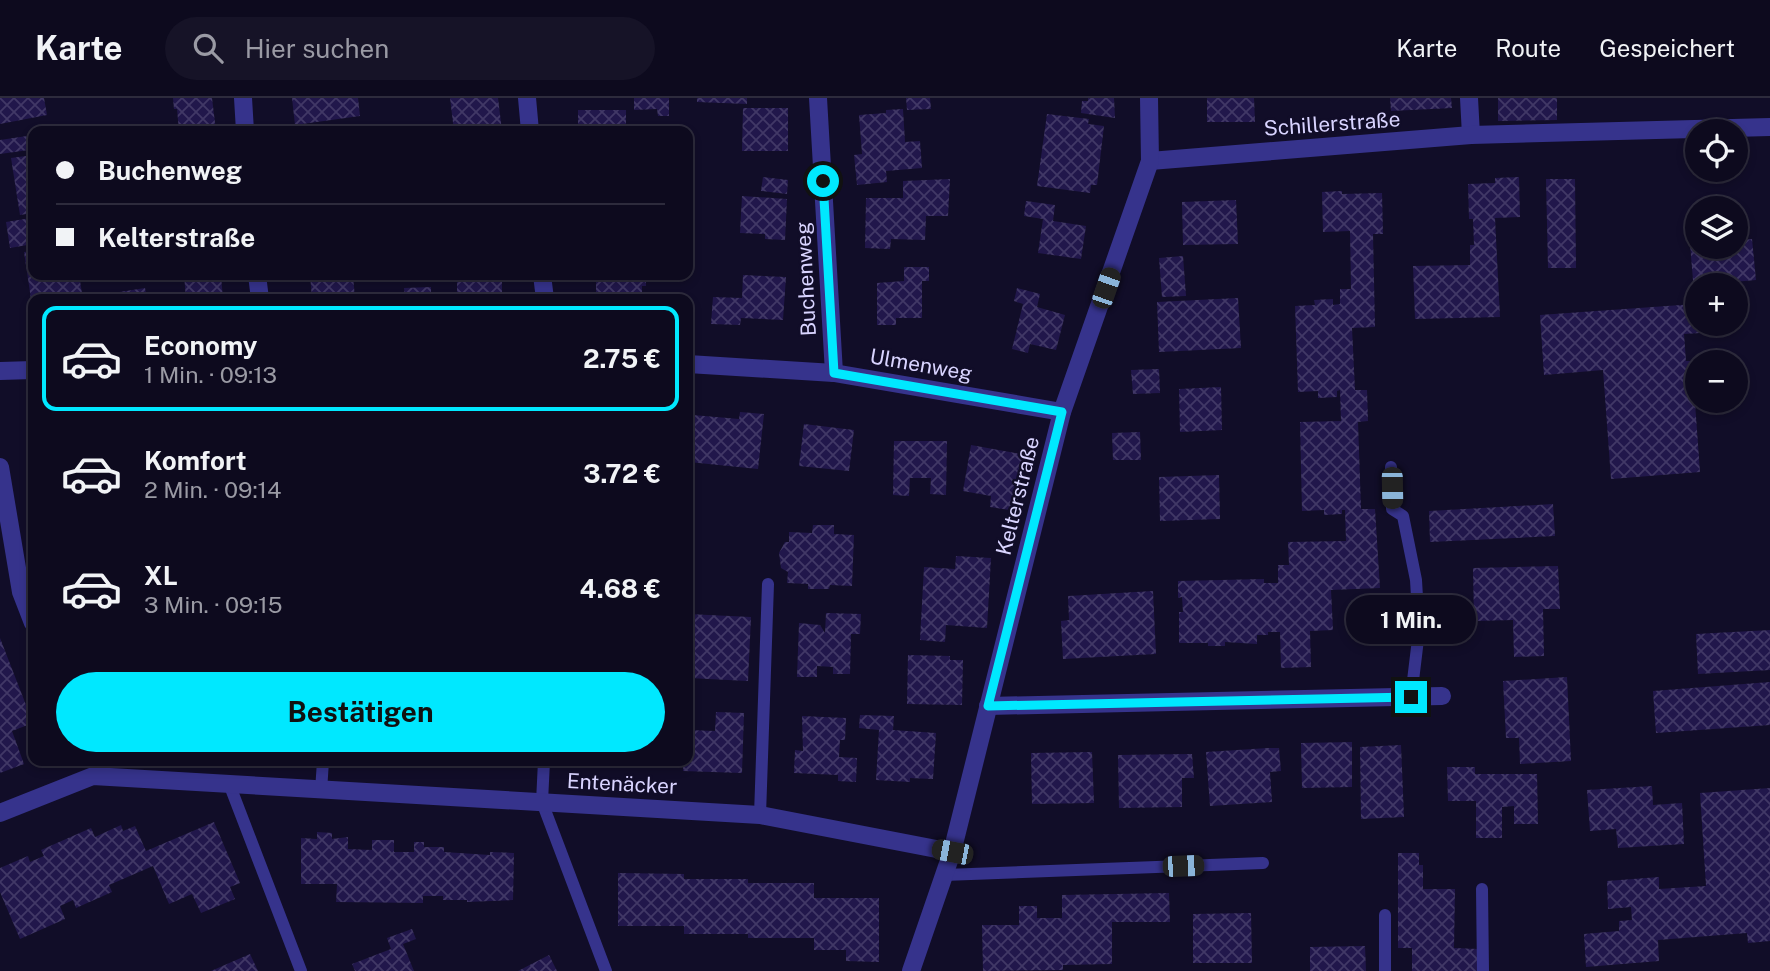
<!DOCTYPE html>
<html lang="de">
<meta charset="utf-8">
<style>
:root{--surface:#0d0a1e;--page:#161327;--text:#f1f3f6;--muted:#9a9aa4;--line:#2d2b3c;--accent:#00e8ff}
body{margin:0;font-family:"Public Sans",sans-serif;background:var(--page);color:var(--text);height:100vh;display:flex;flex-direction:column;font-size:26px;white-space:nowrap}
*{box-sizing:border-box;margin:0}
p{font-size:23px;color:var(--muted)}
.icon{flex:none;width:38px;height:38px;fill:none;stroke:currentColor;stroke-width:2;stroke-linecap:round;stroke-linejoin:round}
.map{position:relative;flex:1;overflow:hidden}
.panel{position:absolute;left:28px;top:196px;width:665px;height:472px;display:flex;flex-direction:column;background:var(--surface);border-radius:14px;box-shadow:0 4px 10px #0003,0 0 0 2px var(--line)}
.panel>*{flex:none}
.hud{position:absolute;left:28px;top:28px;width:665px;height:154px;border-radius:14px;box-shadow:0 4px 10px #0003,0 0 0 2px var(--line);display:grid;align-content:center;height:154px;padding:0 28px;background:var(--surface)}
.fabs{position:absolute;left:1685px;top:21px;display:grid;gap:14px}
.fabs a{display:grid;place-items:center;width:63px;height:63px;border-radius:50%;background:var(--surface);box-shadow:0 4px 10px #0003,0 0 0 2px var(--line);font-size:35px}
.end{position:absolute;width:32px;height:32px;margin:-16px;border:9px solid #00e8ff;background:#111;box-shadow:0 0 0 4px #111}
.from{border-radius:50%}
.bubble{position:absolute;height:49px;border-radius:24px;background:var(--surface);box-shadow:0 4px 10px #0003,0 0 0 2px var(--line);font-size:23px;font-weight:700;line-height:49px;text-align:center}
.car{position:absolute;width:21px;height:42px;margin:-21px -10px;border-radius:9px;box-shadow:0 0 5px 2px #0007;background:linear-gradient(#222 24%,#8ab4d8 0 40%,#222 0 76%,#8ab4d8 0 86%,#222 0)}
.hud b{display:flex;align-items:center;gap:24px;height:66px;font-size:26px}
.hud b+b{border-top:2px solid var(--line)}
.hud i{width:18px;height:18px;background:var(--text)}
ul{padding:12px 0 0;list-style:none}
li{display:flex;align-items:center;gap:21px;height:105px;margin:0 14px 10px;padding:0 14px;border:4px solid transparent;border-radius:14px}
li div{flex:1}
li b{display:block;font-size:26px}
li em{font-style:normal;font-weight:700}
li.on{border-color:var(--accent)}
li>.icon{width:63px;height:63px;stroke-width:1.5}
.primary-button{display:flex;gap:14px;margin-top:auto;padding:14px 28px}
.primary-button a{flex:1;height:80px;border-radius:42px;background:var(--accent);color:#111;font-size:28px;font-weight:700;line-height:80px;text-align:center}
header{display:flex;align-items:center;gap:42px;box-sizing:border-box;height:98px;padding:0 35px;background:var(--surface);border-bottom:2px solid var(--line)}
header strong{font-size:33px}
nav{display:flex;gap:38px;margin-inline-start:auto;font-size:24px}
.search{width:490px;height:63px;background:var(--page);display:flex;align-items:center;gap:18px;box-sizing:border-box;padding:0 24px;border-radius:38px;color:var(--muted);font-size:26px}
.map>svg:first-child{display:block}
.building{fill:url(#building-cross-hatch)}
.lines{fill:none;stroke-linecap:round;stroke-linejoin:round}
.service{stroke:#36338c;stroke-width:12}
.minor{stroke:#36338c;stroke-width:18}
.route{stroke:#00e8ff;stroke-width:9}
.labels{text-anchor:middle;stroke-width:5;stroke-linejoin:round;paint-order:stroke}
.street-label{font-size:21px;fill:#d9d4ff;stroke:#110d28}
</style>
<header>
<strong>Karte</strong>
<div class="search"><svg class="icon" aria-label="search" viewBox="0 0 24 24"><circle cx="10" cy="10" r="6"/><path d="M15 15l6 6"/></svg>Hier suchen</div>
<nav><a>Karte</a><a>Route</a><a>Gespeichert</a></nav>
</header>
<div class="map">
<svg width="1770" height="873" viewBox="0 0 1770 873">
<defs>
<pattern id="building-cross-hatch" width="8" height="8" patternUnits="userSpaceOnUse" patternTransform="scale(1.75)"><rect width="8" height="8" fill="#21174b"/><path d="M0 0l8 8M0 8l8-8" fill="none" stroke="#413866"/></pattern>
</defs>
<rect width="100%" height="100%" fill="#110d28"/>
<!-- building -->
<g class="building">
<path d="M0,0H44L47,17L0,26Z"/>
<path d="M173,0H212L216,33H179L177,11H174Z"/>
<path d="M292,0H358L360,18L295,27Z"/>
<path d="M450,0H498L502,33H454Z"/>
<path d="M634,0H669V18H658L657,11L634,12Z"/>
<path d="M697,0H747V6L697,4Z"/>
<path d="M906,0H930L931,11L907,12Z"/>
<path d="M1088,0H1114L1115,20L1081,15L1082,3H1088Z"/>
<path d="M1207,0H1254L1255,24H1207Z"/>
<path d="M1390,0H1451L1452,10L1391,13Z"/>
<path d="M1498,0H1557V22L1498,23Z"/>
<path d="M743,10H788V53H742Z"/>
<path d="M903,11L905,44L920,43L922,70L886,73L887,84L857,87L854,57L862,56L859,17L886,15V12Z"/>
<path d="M578,12H626V31H621V33H578Z"/>
<path d="M1047,16L1089,21L1088,26L1104,28L1097,87H1091L1090,95L1037,88Z"/>
<path d="M27,38L29,52L0,56V42Z"/>
<path d="M33,57V115L20,117L11,60Z"/>
<path d="M763,79L788,82L787,96L761,93Z"/>
<path d="M1519,79L1520,119L1495,120L1500,219L1415,221L1413,168L1470,167V147H1474L1473,121H1469L1468,86L1495,85V80Z"/>
<path d="M950,81L948,118H926L925,142L891,141L890,151L865,150L866,100H903V83Z"/>
<path d="M1546,81H1575L1576,170H1548Z"/>
<path d="M1342,93V96L1382,95L1383,136H1373L1375,229L1352,230L1355,292H1367L1368,323L1358,324L1361,411H1375L1380,490L1331,492L1333,532L1310,533L1311,569L1281,570L1280,534H1268V537H1257V546L1225,544V548H1208V545H1179V514H1183L1182,499L1178,500V483L1264,481V485H1278V467H1289L1288,444L1346,443L1345,412H1342V416L1324,417V412L1302,413L1300,324L1341,323L1340,292L1337,293V299L1318,300V293L1298,294L1295,208L1315,207L1314,202L1333,201V207L1340,206V191H1351L1350,133L1323,134L1322,94Z"/>
<path d="M742,98L787,101L785,142L765,141V136L740,135Z"/>
<path d="M1236,102L1238,146L1183,147L1182,104Z"/>
<path d="M1026,103L1055,107L1053,123L1086,128L1081,161L1038,155L1043,121L1024,118Z"/>
<path d="M31,120L33,146L10,150L6,124Z"/>
<path d="M1752,141L1756,182L1698,187V226H1717L1718,234L1684,236L1686,263H1692L1700,374L1611,381L1603,272L1544,277L1540,217L1695,206L1690,146H1698V149H1736V143Z"/>
<path d="M33,153V177H79L83,201H31L24,154Z"/>
<path d="M1183,158L1186,198L1162,199L1159,160Z"/>
<path d="M904,169H929V183H922V220H896V227H877V185L904,183Z"/>
<path d="M184,177H221L223,201H186Z"/>
<path d="M310,177H353L355,201H312Z"/>
<rect x="457" y="177" width="45" height="24"/>
<path d="M596,177H646V188H642V201H596Z"/>
<path d="M743,177L786,179L783,222L741,220L740,227L711,226L713,199L742,200Z"/>
<path d="M431,189V201H405L404,190Z"/>
<path d="M145,190L147,201H94V198Z"/>
<path d="M1017,190L1040,196L1037,209L1065,217L1056,252L1030,246L1028,255L1012,251L1023,206L1014,203Z"/>
<path d="M1238,200L1241,250L1159,254L1157,204Z"/>
<path d="M1159,271L1160,295L1133,296L1131,272Z"/>
<path d="M1221,289L1222,332L1180,334L1179,291Z"/>
<path d="M740,314L764,316L758,371L689,364L688,321H693V317L739,321Z"/>
<path d="M804,326L854,332L849,373L799,368Z"/>
<path d="M1140,334L1141,362H1113L1112,335Z"/>
<path d="M894,343H947L946,397L930,396L931,380H910L909,398L893,397Z"/>
<path d="M971,347L1026,357L1016,413L990,409L991,398L963,393Z"/>
<path d="M1219,377L1220,421L1160,423L1159,379Z"/>
<path d="M1553,406L1555,438L1430,444L1429,413Z"/>
<path d="M813,427H834V436L854,437L852,488L830,487L829,491H808V486L787,485L788,474L781,470L779,455L785,444H789V434L812,435Z"/>
<path d="M956,458L991,460L987,530L946,527L945,544L920,542L924,469L955,471Z"/>
<path d="M1558,468L1560,511H1543L1544,558L1514,559L1513,522L1474,523L1473,470Z"/>
<path d="M1153,493L1156,556L1063,561L1061,523L1069,522L1068,498Z"/>
<path d="M826,515L861,516L860,536H851L850,576H833V569L817,568V579H797L799,525L820,527L825,535Z"/>
<path d="M688,516L751,519L748,583L688,580Z"/>
<path d="M1770,532V572L1698,576L1696,536Z"/>
<path d="M0,540L33,625L12,633L24,666L0,675Z"/>
<path d="M908,557L950,558V562H963L962,607L907,606Z"/>
<path d="M1567,579L1571,663L1520,666L1519,640H1506L1503,583Z"/>
<path d="M1770,584V627L1656,635L1653,593Z"/>
<path d="M716,614L744,615L742,675L683,673V663H688V632L715,633Z"/>
<path d="M860,617L894,618L893,632L936,635L933,681L910,680V684L876,682L879,632L859,630Z"/>
<path d="M802,618L846,620L845,642H840L839,659L857,660L856,684L838,683V677L794,675L795,652L803,653Z"/>
<path d="M1352,644V689L1302,690L1301,645Z"/>
<path d="M1401,647L1404,719L1361,721L1360,649Z"/>
<path d="M1268,650H1279L1281,673L1270,674L1272,704L1210,708L1206,654Z"/>
<path d="M1092,654L1094,705L1032,706L1031,655Z"/>
<path d="M1192,656L1194,680H1182V709L1119,710L1118,657Z"/>
<path d="M587,663H644L643,670L587,668Z"/>
<path d="M1447,669H1475V676H1537L1538,726H1514V708L1502,709V740H1476V703H1448Z"/>
<path d="M1652,688L1653,707L1682,705L1684,746L1618,750L1616,731L1590,733L1587,692Z"/>
<path d="M1770,690V843L1748,845L1747,835L1658,842L1659,863L1586,869L1584,836L1619,833V823L1632,822L1631,809L1608,811L1607,783L1659,779V791L1706,788L1700,695Z"/>
<path d="M214,724L240,785L230,789L235,801L201,815L192,796L169,806L153,768L109,787L112,794L76,810L73,802L60,808L65,821L20,841L0,794V770L28,758L30,764L44,758L41,752L91,730L95,739L121,727L123,733L135,728L146,753Z"/>
<path d="M317,734L332,735V741L348,739V751L372,752V742H394V754H414V744H424V749H444V754L490,757V754L514,755L513,802L467,804V802H443V798H423V805L336,804L337,786H301V740L317,741Z"/>
<path d="M1398,755H1419V767H1423V791H1455L1454,850L1478,851L1477,873H1412V850H1398Z"/>
<path d="M618,775L684,776V781H748V785H814V800H879V864L846,863V852H814V840H748V836H684V828H618Z"/>
<path d="M1169,795L1170,824H1112V866L1063,867V872L983,873L982,827H1019V808H1037V820H1062V797Z"/>
<path d="M1251,815L1252,865H1193V816Z"/>
<path d="M412,831L416,841L403,846L414,873H355L352,866L391,851L387,840Z"/>
<path d="M1365,848L1366,873H1310V849Z"/>
<path d="M250,856L258,873H211Z"/>
<path d="M549,857L557,873H518Z"/>
</g>
<g class="lines">
<!-- service -->
<g class="service">
<path d="M1391,369L1392,411L1403,418L1416,482L1419,533L1411,599"/>
<path d="M544,663L542,704L606,873"/>
<path d="M230,688L301,873"/>
<path d="M321,693L323,663"/>
<path d="M760,717L768,486"/>
<path d="M944,777L1263,765"/>
<path d="M1482,791L1483,873"/>
<path d="M1385,873V817"/>
</g>
<!-- minor -->
<g class="minor">
<path d="M243,0L245,33"/>
<path d="M527,0L530,33"/>
<path d="M818,0L834,275"/>
<path d="M1469,0L1471,37"/>
<path d="M1150,63L1471,37L1770,29"/>
<path d="M257,177L260,201"/>
<path d="M542,177L545,201"/>
<path d="M688,266L834,275L1062,314"/>
<path d="M0,273L33,272"/>
<path d="M0,369L21,494L33,525"/>
<path d="M988,608L1442,598"/>
<path d="M0,715L93,678L760,717L952,754"/>
<path d="M911,873L952,754L1062,314L1150,63L1149,0"/>
</g>
</g>
<g class="lines">
<!-- route -->
<path class="route" d="M823,83L834,275L1062,314L988,608L1411,599"/>
</g>
<g class="labels">
<!-- street labels -->
<g class="street-label">
<text transform="translate(1332 26) rotate(-4)" y="7">Schillerstraße</text>
<text transform="translate(806 181) rotate(-93)" y="7">Buchenweg</text>
<text transform="translate(921 267) rotate(10)" y="7">Ulmenweg</text>
<text transform="translate(1018 398) rotate(-76)" y="7">Kelterstraße</text>
<text transform="translate(622 686) rotate(3)" y="7">Entenäcker</text>
</g>
</g>
</svg>
<div class="fabs">
<a><svg class="icon" aria-label="locate" viewBox="0 0 24 24"><circle cx="12" cy="12" r="6"/><path d="M12 2v4M12 18v4M2 12h4M18 12h4"/></svg></a>
<a><svg class="icon" aria-label="layers" viewBox="0 0 24 24"><path d="M12 4l9 5-9 5-9-5zM3 14l9 5 9-5"/></svg></a>
<a>+</a>
<a>−</a>
</div>
<i class="end from" style="left:823px;top:83px"></i>
<i class="end" style="left:1411px;top:599px"></i>
<div class="bubble" style="left:1346px;top:497px;width:130px">1 Min.</div>
<i class="car" style="left:1106px;top:190px;rotate:19deg"></i>
<i class="car" style="left:1392px;top:390px;rotate:179deg"></i>
<i class="car" style="left:952px;top:754px;rotate:281deg"></i>
<i class="car" style="left:1183px;top:768px;rotate:88deg"></i>
<div class="hud">
<b><i class="from"></i>Buchenweg</b>
<b><i></i>Kelterstraße</b>
</div>
<section class="panel">
<ul>
<li class="on"><svg class="icon" aria-label="car" viewBox="0 0 24 24"><path d="M5 17H2v-5l4-1 3-4h7l3 4 3 1v5h-3M9 17h6M6 11h13"/><circle cx="7" cy="17" r="2"/><circle cx="17" cy="17" r="2"/></svg><div><b>Economy</b><p>1 Min. · 09:13</p></div><em>2.75 €</em></li>
<li><svg class="icon" aria-label="car" viewBox="0 0 24 24"><path d="M5 17H2v-5l4-1 3-4h7l3 4 3 1v5h-3M9 17h6M6 11h13"/><circle cx="7" cy="17" r="2"/><circle cx="17" cy="17" r="2"/></svg><div><b>Komfort</b><p>2 Min. · 09:14</p></div><em>3.72 €</em></li>
<li><svg class="icon" aria-label="car" viewBox="0 0 24 24"><path d="M5 17H2v-5l4-1 3-4h7l3 4 3 1v5h-3M9 17h6M6 11h13"/><circle cx="7" cy="17" r="2"/><circle cx="17" cy="17" r="2"/></svg><div><b>XL</b><p>3 Min. · 09:15</p></div><em>4.68 €</em></li>
</ul>
<div class="primary-button"><a>Bestätigen</a></div>
</section>
</div>
